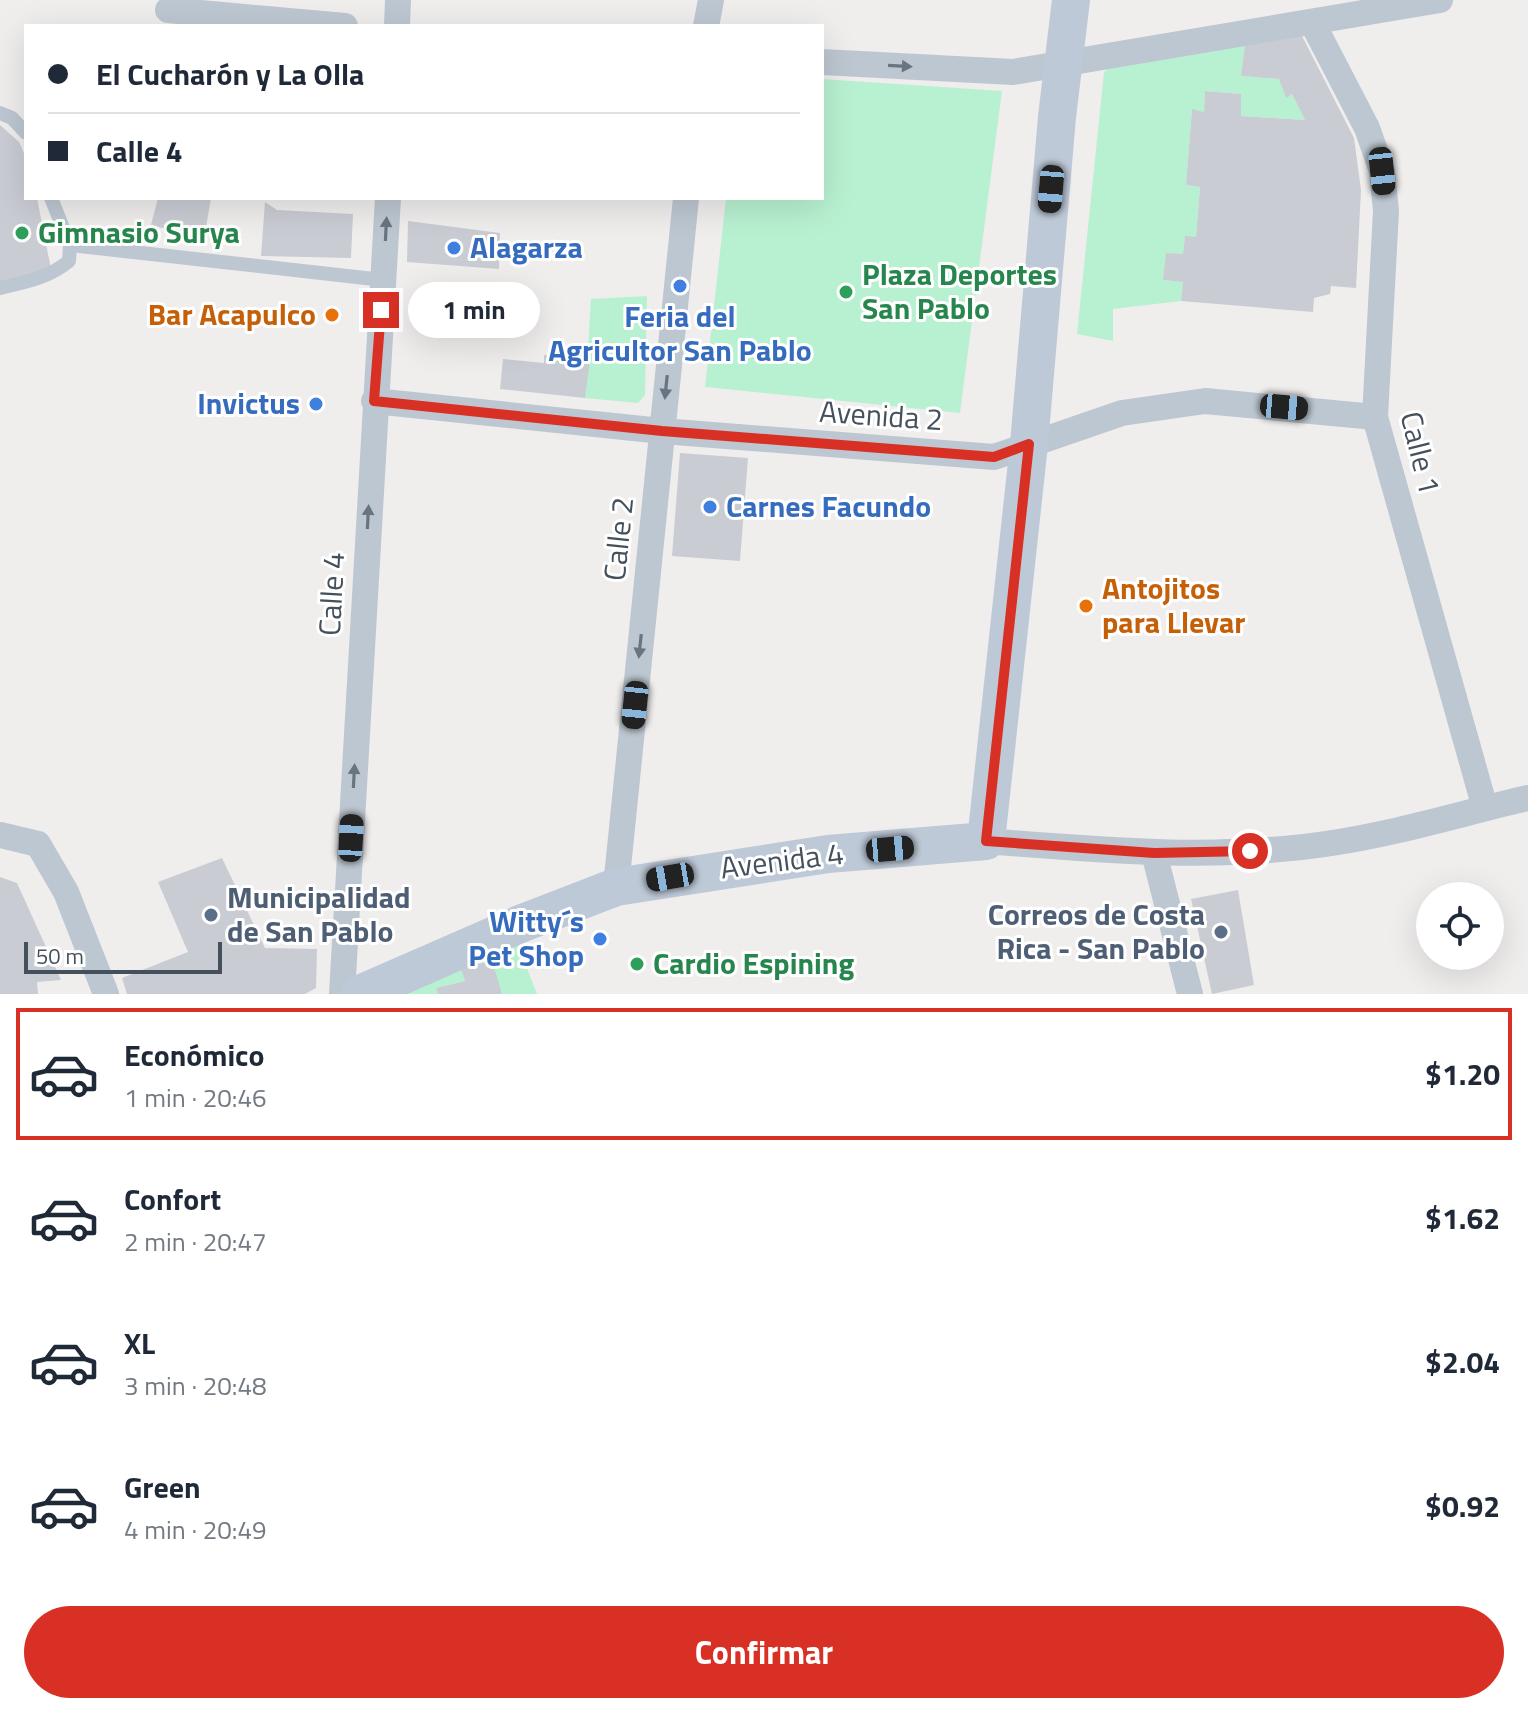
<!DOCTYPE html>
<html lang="es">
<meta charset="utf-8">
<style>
:root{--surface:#fff;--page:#f2f2f3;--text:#1f2937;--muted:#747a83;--line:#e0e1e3;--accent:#d93025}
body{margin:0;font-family:"Titillium Web",sans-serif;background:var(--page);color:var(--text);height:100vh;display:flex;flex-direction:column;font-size:30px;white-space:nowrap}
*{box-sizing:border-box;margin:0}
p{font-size:26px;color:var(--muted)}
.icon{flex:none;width:44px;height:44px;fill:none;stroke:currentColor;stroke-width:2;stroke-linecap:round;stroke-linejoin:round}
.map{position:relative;height:994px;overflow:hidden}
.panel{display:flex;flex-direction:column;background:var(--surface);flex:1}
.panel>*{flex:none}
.banner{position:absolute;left:24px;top:24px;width:800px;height:176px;border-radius:0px;box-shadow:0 8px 32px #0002;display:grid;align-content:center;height:176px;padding:0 24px;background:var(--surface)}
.controls{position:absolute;left:1416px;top:882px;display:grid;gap:16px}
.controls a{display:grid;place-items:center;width:88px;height:88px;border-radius:50%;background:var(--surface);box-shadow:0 8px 32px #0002;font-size:40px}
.scale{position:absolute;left:24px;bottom:20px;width:198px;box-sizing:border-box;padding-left:8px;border:4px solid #44505c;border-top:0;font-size:22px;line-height:28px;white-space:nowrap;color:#44505c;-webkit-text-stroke:6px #fff;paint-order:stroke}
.end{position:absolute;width:36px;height:36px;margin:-18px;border:10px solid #d93025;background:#fff;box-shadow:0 0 0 4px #fff}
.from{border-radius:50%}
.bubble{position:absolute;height:56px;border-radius:28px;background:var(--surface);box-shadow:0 8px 32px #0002;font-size:26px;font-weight:700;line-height:56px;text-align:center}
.car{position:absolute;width:24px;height:48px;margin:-24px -12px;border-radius:10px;box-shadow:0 0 6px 2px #0007;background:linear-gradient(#222 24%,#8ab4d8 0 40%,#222 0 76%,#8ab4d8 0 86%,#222 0)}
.banner b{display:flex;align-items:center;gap:28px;height:76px;font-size:30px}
.banner b+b{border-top:2px solid var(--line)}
.banner i{width:20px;height:20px;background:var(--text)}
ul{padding:14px 0 0;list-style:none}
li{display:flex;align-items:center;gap:24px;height:132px;margin:0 16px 12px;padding:0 8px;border:4px solid transparent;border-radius:0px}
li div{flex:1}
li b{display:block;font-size:30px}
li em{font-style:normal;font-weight:700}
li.current{border-color:var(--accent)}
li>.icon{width:72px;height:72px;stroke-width:1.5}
.action{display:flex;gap:16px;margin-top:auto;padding:16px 24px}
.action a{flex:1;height:92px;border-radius:48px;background:var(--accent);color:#fff;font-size:32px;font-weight:700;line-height:92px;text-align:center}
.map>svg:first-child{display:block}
.green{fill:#b8f1d1}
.building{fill:#c9ccd3}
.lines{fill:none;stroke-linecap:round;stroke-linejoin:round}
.lane{stroke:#bdc7d1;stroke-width:14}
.street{stroke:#bdc7d1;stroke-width:26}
.secondary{stroke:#bec9d8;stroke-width:38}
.oneway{fill:#68747f}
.route{stroke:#d93025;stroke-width:10}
.leisure-dot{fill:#2e9e5b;stroke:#fff;stroke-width:3}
.shop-dot{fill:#3f7fe0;stroke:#fff;stroke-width:3}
.food-dot{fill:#e8710a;stroke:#fff;stroke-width:3}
.service-dot{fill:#5c6f8a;stroke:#fff;stroke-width:3}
.labels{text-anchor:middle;stroke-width:6;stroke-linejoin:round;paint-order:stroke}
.leisure-label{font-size:30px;font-weight:bold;fill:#27864d;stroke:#fff;text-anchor:start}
.shop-label{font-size:30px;font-weight:bold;fill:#366cbe;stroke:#fff;text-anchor:start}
.food-label{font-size:30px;font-weight:bold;fill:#c56008;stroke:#fff;text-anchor:end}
.street-label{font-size:30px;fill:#44505c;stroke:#fff}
.service-label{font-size:30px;font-weight:bold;fill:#4e5e75;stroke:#fff;text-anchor:start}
</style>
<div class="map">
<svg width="1528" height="994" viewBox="0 0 1528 994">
<rect width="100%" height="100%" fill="#f0eded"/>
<!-- green -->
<g class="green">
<path d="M1245,44L1241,76L1279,79L1286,97L1292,94L1305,120L1241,116V94L1205,91L1204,112L1192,110L1186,185L1200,187L1196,237H1185L1183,254L1164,280L1183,282L1181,301L1113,309V341L1077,334L1104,72L1114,65Z"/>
<path d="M822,79L1002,91L960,413L705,387L726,198H822Z"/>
<path d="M647,296L645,395L638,403L585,398L591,299Z"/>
<path d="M518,945L537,994H502L491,960L462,969L465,981L436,988L438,994H399Z"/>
</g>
<!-- building -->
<g class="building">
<path d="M1300,32L1354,138L1361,190L1356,288L1331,286L1330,294L1314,298L1313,312L1181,301L1183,282L1163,280L1166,253L1183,254L1185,236L1196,237L1200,187L1186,185L1192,109L1204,112L1205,91L1241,94V116L1305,120L1292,94L1286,98L1279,79L1241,76L1245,44Z"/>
<path d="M0,125L19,142L26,158V198H37L51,269L0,282Z"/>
<path d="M158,198H211L204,239L151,225Z"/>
<path d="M265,202L277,210L353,214L351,258L261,256Z"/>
<path d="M408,221L500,233L499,269L407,262Z"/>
<path d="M544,355L590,360L585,398L500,389L503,359L544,363Z"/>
<path d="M680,453L748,458L740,561L672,556Z"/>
<path d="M222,858L265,948L317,949L316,988L305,994H127L122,978L188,952L158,882Z"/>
<path d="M0,877L17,883L61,980L37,982L38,994H0Z"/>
<path d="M1238,890L1254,985L1212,994L1191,899Z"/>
<path d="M492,960L502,994H438L436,988L465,981L461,969Z"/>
</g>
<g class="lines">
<!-- lane -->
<g class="lane">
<path d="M0,113L12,118L26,133"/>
<path d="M51,198L70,245L383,280"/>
<path d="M0,288C25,282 49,278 69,261L70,245"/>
</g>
<!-- street -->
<g class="street">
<path d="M168,10L345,26"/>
<path d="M1312,22L1367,128L1382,171L1386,211L1375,417L1485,808"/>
<path d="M397,26L398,0"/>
<path d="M706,26L711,0"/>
<path d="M822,62L1013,72L1440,0"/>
<path d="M374,401L662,431L994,457L1122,413L1205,401L1375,417"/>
<path d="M0,835L38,844L66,892L106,994"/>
<path d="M986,841C1101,850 1217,861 1332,843C1398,833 1463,813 1528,798"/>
<path d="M1154,853L1190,994"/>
<path d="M616,887L686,198"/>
<path d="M342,994L388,198"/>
</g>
<!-- secondary -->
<path class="secondary" d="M360,994L520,924L616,887L828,854L986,841L1029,444L1057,117L1071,0"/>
</g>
<!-- one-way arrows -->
<defs><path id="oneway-solid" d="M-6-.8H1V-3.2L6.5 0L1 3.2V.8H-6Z" transform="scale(2)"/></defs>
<g class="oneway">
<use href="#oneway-solid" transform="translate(900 66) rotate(3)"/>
<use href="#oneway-solid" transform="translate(386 229) rotate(-87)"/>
<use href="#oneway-solid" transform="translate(666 387) rotate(96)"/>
<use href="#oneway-solid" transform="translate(368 517) rotate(-87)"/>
<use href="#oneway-solid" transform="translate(640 646) rotate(96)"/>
<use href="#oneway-solid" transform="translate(354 776) rotate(-87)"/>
</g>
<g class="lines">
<!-- route -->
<path class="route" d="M381,310L374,401L662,431L994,457L1029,444L986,841L1154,853L1250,851"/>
</g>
<!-- markers -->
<g class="leisure-dot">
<circle cx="22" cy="233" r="8"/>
<circle cx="846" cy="292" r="8"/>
<circle cx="637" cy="964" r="8"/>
</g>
<g class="shop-dot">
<circle cx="454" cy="248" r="8"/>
<circle cx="680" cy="286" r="8"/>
<circle cx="316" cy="404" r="8"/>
<circle cx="710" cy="507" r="8"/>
<circle cx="600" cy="939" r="8"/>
</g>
<g class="food-dot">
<circle cx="332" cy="315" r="8"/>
<circle cx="1086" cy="606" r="8"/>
</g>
<g class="service-dot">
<circle cx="211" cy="915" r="8"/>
<circle cx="1221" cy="932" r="8"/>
</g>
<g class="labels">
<!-- leisure labels -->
<g class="leisure-label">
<text x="38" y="243">Gimnasio Surya</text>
<text x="862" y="285">Plaza Deportes<tspan x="862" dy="34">San Pablo</tspan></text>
<text x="653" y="974">Cardio Espining</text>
</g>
<!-- shop labels -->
<g class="shop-label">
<text x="470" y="258">Alagarza</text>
<text x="680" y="327" text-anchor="middle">Feria del<tspan x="680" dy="34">Agricultor San Pablo</tspan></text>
<text x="300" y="414" text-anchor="end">Invictus</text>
<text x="726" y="517">Carnes Facundo</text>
<text x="584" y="932" text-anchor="end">Witty´s<tspan x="584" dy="34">Pet Shop</tspan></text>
</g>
<!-- food labels -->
<g class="food-label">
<text x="316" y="325">Bar Acapulco</text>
<text x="1102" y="599" text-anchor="start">Antojitos<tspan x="1102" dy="34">para Llevar</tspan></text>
</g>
<!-- street labels -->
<g class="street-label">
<text transform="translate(881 416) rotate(4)" y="10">Avenida 2</text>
<text transform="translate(1420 453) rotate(76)" y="10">Calle 1</text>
<text transform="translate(619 539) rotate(-84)" y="10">Calle 2</text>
<text transform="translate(332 594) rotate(-87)" y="10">Calle 4</text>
<text transform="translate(782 861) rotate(-7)" y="10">Avenida 4</text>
</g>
<!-- service labels -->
<g class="service-label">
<text x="227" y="908">Municipalidad<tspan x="227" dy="34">de San Pablo</tspan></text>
<text x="1205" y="925" text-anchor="end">Correos de Costa<tspan x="1205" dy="34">Rica - San Pablo</tspan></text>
</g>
</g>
</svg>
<div class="controls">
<a><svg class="icon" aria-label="locate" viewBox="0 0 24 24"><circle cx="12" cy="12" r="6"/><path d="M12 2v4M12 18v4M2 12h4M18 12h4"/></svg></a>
</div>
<div class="scale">50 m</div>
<i class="end from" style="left:1250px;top:851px"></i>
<i class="end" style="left:381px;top:310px"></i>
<div class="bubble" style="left:408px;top:282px;width:132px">1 min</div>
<i class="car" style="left:1382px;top:171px;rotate:174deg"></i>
<i class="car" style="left:1051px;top:189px;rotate:185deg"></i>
<i class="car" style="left:1284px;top:407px;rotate:95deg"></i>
<i class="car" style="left:635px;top:705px;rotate:186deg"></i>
<i class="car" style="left:351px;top:838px;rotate:3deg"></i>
<i class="car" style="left:890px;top:849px;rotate:85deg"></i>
<i class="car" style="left:670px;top:877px;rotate:260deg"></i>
<div class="banner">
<b><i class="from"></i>El Cucharón y La Olla</b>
<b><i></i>Calle 4</b>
</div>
</div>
<section class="panel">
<ul>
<li class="current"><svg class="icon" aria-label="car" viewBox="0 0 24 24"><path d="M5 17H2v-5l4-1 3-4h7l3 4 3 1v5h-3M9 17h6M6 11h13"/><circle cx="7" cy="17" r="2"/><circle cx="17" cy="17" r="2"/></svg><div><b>Económico</b><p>1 min · 20:46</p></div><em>$1.20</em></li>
<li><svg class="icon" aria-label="car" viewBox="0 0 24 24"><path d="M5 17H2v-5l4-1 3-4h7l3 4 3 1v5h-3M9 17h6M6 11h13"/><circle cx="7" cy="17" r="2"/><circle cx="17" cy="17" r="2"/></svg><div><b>Confort</b><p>2 min · 20:47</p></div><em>$1.62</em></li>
<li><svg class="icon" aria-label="car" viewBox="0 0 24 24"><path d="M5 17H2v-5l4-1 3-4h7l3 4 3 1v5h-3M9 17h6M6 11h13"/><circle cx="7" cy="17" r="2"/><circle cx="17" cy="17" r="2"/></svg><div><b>XL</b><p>3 min · 20:48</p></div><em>$2.04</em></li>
<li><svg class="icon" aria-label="car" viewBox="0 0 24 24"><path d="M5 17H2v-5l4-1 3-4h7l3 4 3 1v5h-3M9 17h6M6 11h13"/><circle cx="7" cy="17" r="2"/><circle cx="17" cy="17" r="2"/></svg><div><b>Green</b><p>4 min · 20:49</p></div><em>$0.92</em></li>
</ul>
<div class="action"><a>Confirmar</a></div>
</section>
